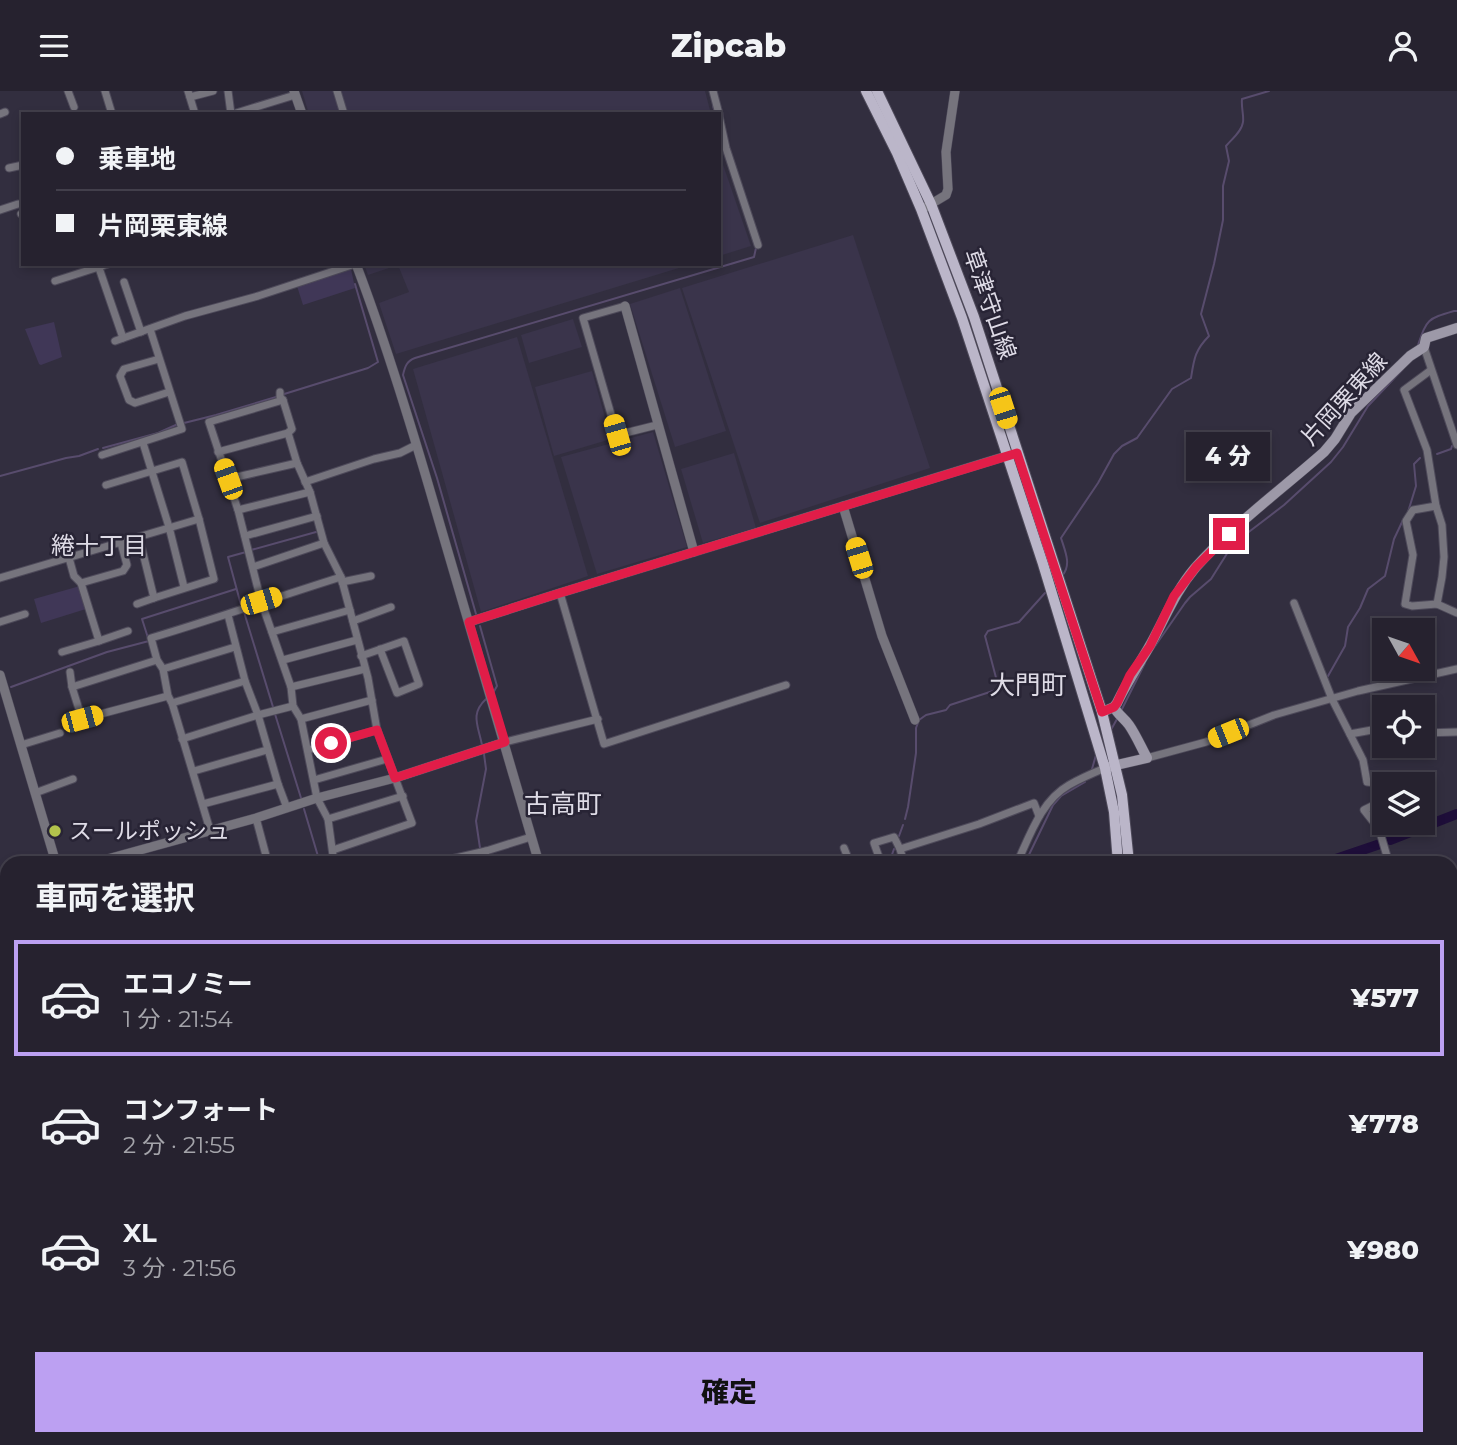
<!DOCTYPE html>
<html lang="ja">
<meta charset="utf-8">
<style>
:root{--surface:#26222f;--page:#322f3b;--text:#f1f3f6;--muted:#a4a4aa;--line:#423f4b;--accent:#bca0f2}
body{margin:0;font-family:Montserrat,"Noto Sans JP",sans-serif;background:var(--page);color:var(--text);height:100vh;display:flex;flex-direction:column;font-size:26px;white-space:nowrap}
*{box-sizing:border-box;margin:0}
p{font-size:23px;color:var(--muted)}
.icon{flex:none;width:38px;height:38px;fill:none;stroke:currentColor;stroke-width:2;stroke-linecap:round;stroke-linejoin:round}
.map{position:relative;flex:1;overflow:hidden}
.drawer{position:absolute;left:0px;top:765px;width:1458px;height:590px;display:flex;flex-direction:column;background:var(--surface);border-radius:21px 21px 0 0;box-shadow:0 4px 10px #0003,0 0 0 2px var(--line)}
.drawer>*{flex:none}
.banner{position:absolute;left:21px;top:21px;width:700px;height:154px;border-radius:0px;box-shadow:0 4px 10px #0003,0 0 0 2px var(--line);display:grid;align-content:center;height:154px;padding:0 35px;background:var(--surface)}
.needle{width:46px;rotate:130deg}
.buttons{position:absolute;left:1372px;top:527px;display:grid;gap:14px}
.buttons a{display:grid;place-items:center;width:63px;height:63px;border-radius:0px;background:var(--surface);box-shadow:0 4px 10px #0003,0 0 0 2px var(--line);font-size:35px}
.end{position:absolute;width:32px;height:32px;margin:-16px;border:9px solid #e11d48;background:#fff;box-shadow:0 0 0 4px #fff}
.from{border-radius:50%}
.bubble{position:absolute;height:49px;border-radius:0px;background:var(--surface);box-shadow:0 4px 10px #0003,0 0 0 2px var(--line);font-size:23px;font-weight:800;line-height:49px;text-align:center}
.car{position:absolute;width:21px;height:42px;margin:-21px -10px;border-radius:9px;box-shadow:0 0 5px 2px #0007;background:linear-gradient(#f5c518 24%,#345 0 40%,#f5c518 0 76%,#345 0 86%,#f5c518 0)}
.banner b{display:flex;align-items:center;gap:24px;height:66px;font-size:26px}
.banner b+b{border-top:2px solid var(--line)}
.banner i{width:18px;height:18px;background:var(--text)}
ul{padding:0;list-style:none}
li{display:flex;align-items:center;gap:21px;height:116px;margin:0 14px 10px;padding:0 21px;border:4px solid transparent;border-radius:0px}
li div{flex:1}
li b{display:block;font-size:26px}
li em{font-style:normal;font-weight:800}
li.selected{border-color:var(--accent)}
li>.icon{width:63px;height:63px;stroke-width:1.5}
h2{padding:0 35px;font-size:32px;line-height:84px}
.button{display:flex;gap:14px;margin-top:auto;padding:14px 35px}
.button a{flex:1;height:80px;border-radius:0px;background:var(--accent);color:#111;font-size:28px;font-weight:800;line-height:80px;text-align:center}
header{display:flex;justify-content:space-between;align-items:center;height:91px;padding:0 35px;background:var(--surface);font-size:32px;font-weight:800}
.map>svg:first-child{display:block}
.built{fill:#3a344b}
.green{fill:#403757}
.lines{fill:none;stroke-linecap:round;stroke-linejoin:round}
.stream{stroke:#584c6d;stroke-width:2}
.river{stroke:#1e0e39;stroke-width:10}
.minor-casing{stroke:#4e4a5a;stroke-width:9}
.tertiary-casing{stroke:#4e4a5a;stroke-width:10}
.secondary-casing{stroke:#4e4a5a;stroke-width:11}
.primary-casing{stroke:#4e4a5a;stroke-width:12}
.minor{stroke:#76747d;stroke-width:7}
.tertiary{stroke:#76747d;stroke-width:9}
.secondary{stroke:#9d99a8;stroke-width:10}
.primary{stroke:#bbb6c9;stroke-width:10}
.route{stroke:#e11d48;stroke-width:9}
.poi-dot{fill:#b2c34c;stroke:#282435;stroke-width:2.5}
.labels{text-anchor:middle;stroke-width:5;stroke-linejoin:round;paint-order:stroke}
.street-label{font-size:23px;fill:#dedbe6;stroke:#282435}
.poi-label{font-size:23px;fill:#dedbe6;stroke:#282435;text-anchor:start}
.neighbourhood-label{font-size:24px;fill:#dedbe6;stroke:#282435}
.quarter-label{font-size:26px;fill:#dedbe6;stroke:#282435}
</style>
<header><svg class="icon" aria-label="menu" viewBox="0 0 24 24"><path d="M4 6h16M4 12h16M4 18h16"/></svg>Zipcab<svg class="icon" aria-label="person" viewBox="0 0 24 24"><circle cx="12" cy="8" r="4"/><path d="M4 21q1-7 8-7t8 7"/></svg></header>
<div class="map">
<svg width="1457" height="1354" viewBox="0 0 1457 1354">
<rect width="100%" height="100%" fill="#322e3f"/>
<!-- built -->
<g class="built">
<path d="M302,0H334L341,23H309Z"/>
<path d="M341,0H705L711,23H348Z"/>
<path d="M719,62L751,155L719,165Z"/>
<path d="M853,144L930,377L760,432L682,197Z"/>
<path d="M364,173H692L396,263L379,212L409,201L398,174L368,184Z"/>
<path d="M680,197L726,340L675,356L630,213Z"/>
<path d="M573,228L582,256L529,272L521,244Z"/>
<path d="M517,246L588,485L481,521L413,278Z"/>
<path d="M592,280L611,348L554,365L535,296Z"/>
<path d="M653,341L687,456L597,483L561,366Z"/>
<path d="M734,362L756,437L703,452L681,378Z"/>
</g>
<!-- green -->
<g class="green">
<path d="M351,178L355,197L303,214L297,195Z"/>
<path d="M54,231L62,266L41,274L39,273L25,238Z"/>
<path d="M80,495L86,518L41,532L34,508Z"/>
<path d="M113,1348H219L220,1354H104Z"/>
</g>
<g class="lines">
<!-- stream -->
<g class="stream">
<path d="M713,14L715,23"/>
<path d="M1418,254C1427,228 1427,228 1454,220H1457"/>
<path d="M281,304L368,277L378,271L355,193"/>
<path d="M184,332L216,324L276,306"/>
<path d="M103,357L158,342L178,333"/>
<path d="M1437,363L1451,358L1452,355"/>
<path d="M0,385L66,367L79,365L98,358"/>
<path d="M1408,421L1416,395L1414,373L1420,367"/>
<path d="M251,459L316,441"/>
<path d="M1062,485C1072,474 1065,460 1061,447L1065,441L1098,392L1114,363L1122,355L1137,347L1172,298L1191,287C1194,268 1195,259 1209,245L1201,223L1214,173L1223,129V95L1229,70L1226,55C1232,48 1242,40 1243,31C1244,24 1241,16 1242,8L1269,0"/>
<path d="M241,514L228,466L246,461"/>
<path d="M244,521L273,616"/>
<path d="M476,523L437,387L403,284C405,275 407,270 415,267L754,166L756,157"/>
<path d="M480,535L497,595L493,602"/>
<path d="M1153,558L1185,512L1190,506L1211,488L1233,453L1284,414L1331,371L1343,356L1368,315L1403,278"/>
<path d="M1328,585L1345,555L1348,536L1360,517L1368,498L1385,485L1394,448L1403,429"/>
<path d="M11,596L107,561L149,550L142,528L236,498"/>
<path d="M1121,620L1145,572"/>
<path d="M275,623L301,707"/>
<path d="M1112,637L1117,628"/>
<path d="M482,654C478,634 470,623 486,608"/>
<path d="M1092,678L1096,664"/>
<path d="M304,718L320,772"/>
<path d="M905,728L908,716L916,662V637L919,629L926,624L946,619L950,614L999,598L985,545L988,540L1019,531L1045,502"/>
<path d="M899,745L903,734"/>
<path d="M480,757L476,730L486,678L484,663"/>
<path d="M889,772L894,758"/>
<path d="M1025,772L1053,714L1061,705L1085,691"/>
<path d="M0,1001L7,999"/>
<path d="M4,1300L7,1298"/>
<path d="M500,1348L501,1354"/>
<path d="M704,1354L706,1348"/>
<path d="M744,1354L750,1348"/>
</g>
<!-- river -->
<g class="river">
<path d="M1390,749L1457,723"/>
<path d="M1324,772L1380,753"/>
<path d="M1451,1037L1457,1036"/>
<path d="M942,1354L949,1348"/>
</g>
<defs>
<g id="minor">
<path d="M68,0L74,16"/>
<path d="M105,0L112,23"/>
<path d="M188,0L195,23"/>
<path d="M228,0L231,23"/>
<path d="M337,0L344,23"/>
<path d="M713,0L719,23"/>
<path d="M190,6L213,0"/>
<path d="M0,23L5,21"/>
<path d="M233,23L295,4"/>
<path d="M719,25L726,57L758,154"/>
<path d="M9,77L23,74"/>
<path d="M0,119L18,113"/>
<path d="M21,123L23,122"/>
<path d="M99,177L123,247"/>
<path d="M55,190L108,173"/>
<path d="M124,191L141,241"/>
<path d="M625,215L583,227L617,344L657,334"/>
<path d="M115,250L185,225L258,205L355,173"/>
<path d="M1424,256L1457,354"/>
<path d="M159,268L124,278L120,285L129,309L135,312L169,301"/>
<path d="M1431,279L1404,299L1427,359L1436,415L1442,434L1444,466L1442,486L1437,513"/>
<path d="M280,301V306L283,309L292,338L288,342L297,372L310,401L324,452L341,486L368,587L377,639L412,732L333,759"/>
<path d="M283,309L209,331L238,419L261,510L291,596L293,615L301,628L317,707L328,728L334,772"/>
<path d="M143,352L169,436L184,496"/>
<path d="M218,361L288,342"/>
<path d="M102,364L182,338L150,238"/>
<path d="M228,388L297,372"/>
<path d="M305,391L374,368L400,362L416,354"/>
<path d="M106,394L182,371L199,428L214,488L154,507L139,446"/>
<path d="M1436,415L1413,419L1406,430L1413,464L1405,513L1412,515L1437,513L1457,522"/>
<path d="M238,419L310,401"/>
<path d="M245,445L317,425"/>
<path d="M69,467L74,485L81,492L123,480L127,474L121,452"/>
<path d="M253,476L324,452"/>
<path d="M0,487L199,428"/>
<path d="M342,491L371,485"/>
<path d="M81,492L99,550L128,540"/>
<path d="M560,502L604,653L786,594"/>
<path d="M1294,512L1332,608L1363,669L1367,691L1387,693"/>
<path d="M137,513L154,507"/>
<path d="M228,524L245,590L258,624L278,693L287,717"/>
<path d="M353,530L391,516"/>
<path d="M0,531L25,523"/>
<path d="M272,541L350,519"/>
<path d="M62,561L99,550"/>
<path d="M361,565L404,550L419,593L397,602L380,558"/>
<path d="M283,569L357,549"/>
<path d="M163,578L235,556"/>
<path d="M70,581L72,596L82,628L168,605"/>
<path d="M72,596L157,569"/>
<path d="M291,596L365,578"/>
<path d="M172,612L245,590"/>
<path d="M301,628L372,609"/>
<path d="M1423,642L1457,641"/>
<path d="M1350,643L1372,639L1384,640"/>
<path d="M182,648L258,624L293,615"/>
<path d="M505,651L598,628"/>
<path d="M21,654L60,642"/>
<path d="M308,659L377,639"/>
<path d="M1147,667L1206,651L1274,624L1358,600L1457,578"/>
<path d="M194,680L267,659"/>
<path d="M314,689L387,668"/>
<path d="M35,702L73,688"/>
<path d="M1384,711L1376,713L1364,719L1379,738L1389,772"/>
<path d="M203,713L278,693"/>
<path d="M256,727L268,772"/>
<path d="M328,728L403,705"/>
<path d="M210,739L172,612L168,605L163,578L157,569L151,547C215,528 277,506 341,486"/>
<path d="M844,757L850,772"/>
<path d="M900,758L979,733L1034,712L1039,725"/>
<path d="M880,769L874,752L894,746L900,758L904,772"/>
<path d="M434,772L486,760L531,746"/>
<path d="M482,772L486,760"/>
<path d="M1017,772C1030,744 1041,710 1069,694C1081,687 1093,682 1105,677"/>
<path d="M0,810L7,832"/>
<path d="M0,842L5,841L7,836"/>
<path d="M1451,866L1457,862"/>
<path d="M0,881L1,878"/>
<path d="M0,906L7,904"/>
<path d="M1451,932L1457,930"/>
<path d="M1451,947L1457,961"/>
<path d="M0,1005L7,1003"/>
<path d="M1451,1018L1457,1017"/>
<path d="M0,1040L7,1063"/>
<path d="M0,1080L7,1077"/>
<path d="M0,1121L7,1119"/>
<path d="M0,1154L7,1152"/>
<path d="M0,1214L7,1212"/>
<path d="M0,1258L3,1266L7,1269"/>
<path d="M37,1348L39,1354"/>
<path d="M343,1348L345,1354"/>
<path d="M387,1348L388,1354"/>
<path d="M434,1348L435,1354"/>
<path d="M475,1348L477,1354"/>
<path d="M1355,1348L1358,1354"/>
<path d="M51,1354H64"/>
<path d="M306,1354L326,1348"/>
<path d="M815,1354L821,1348"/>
<path d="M856,1354L864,1348"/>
<path d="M902,1354L909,1348"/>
<path d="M923,1354L932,1348"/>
</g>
<g id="tertiary">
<path d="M294,0L302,23"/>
<path d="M926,116L946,104L948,98L946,61L955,0"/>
<path d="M356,173C387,254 412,337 436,420C471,537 504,655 539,772"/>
<path d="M625,215L694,461"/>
<path d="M843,415L882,545L915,629"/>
<path d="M469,531L560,502L1013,363"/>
<path d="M0,584L56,772"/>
<path d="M93,772L256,727L317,707L395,687L505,651"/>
<path d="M0,796L7,794"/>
<path d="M227,1348L229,1354"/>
<path d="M711,1348L713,1354"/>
</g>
<g id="secondary">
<path d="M1102,621L1114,616L1117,612C1126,593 1138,575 1149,556C1165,528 1174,502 1195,477C1233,434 1281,399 1324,361L1335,348L1351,322L1410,265L1424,256L1426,247L1457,237"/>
<path d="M1108,676L1147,667C1141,656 1136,644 1129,634C1124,627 1118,624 1114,616"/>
<path d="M1451,1116L1457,1117"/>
<path d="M0,1312L7,1310"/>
<path d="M0,1319L7,1317"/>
<path d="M1041,1348L1043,1354"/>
</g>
<g id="primary">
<path d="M866,0L897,62L921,118L962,227L1043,473L1105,677L1114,721L1118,772"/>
<path d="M877,0L931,113L974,226L1102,621L1122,704L1129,772"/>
<path d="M1223,1348L1226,1354"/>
<path d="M1243,1348L1245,1354"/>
</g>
</defs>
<!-- minor casing -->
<use href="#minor" class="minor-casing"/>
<!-- tertiary casing -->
<use href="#tertiary" class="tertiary-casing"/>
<!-- secondary casing -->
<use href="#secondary" class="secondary-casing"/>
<!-- primary casing -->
<use href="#primary" class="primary-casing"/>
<!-- minor -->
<use href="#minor" class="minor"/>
<!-- tertiary -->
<use href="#tertiary" class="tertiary"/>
<!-- secondary -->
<use href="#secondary" class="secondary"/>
<!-- primary -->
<use href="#primary" class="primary"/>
</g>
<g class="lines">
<!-- route -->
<path class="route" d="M331,652L377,639L395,687L505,651L469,531L560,502L1017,362L1102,621L1114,616L1117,612L1130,584L1150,555L1174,505L1196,476L1229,443"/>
</g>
<!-- markers -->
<circle class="poi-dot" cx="55" cy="740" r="7"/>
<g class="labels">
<!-- street labels -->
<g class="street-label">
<text transform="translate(990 213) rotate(71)" y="8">草津守山線</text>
<text transform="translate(1344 308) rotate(-48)" y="8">片岡栗東線</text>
</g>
<!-- poi labels -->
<g class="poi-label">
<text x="69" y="748">スールポッシュ</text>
</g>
<!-- neighbourhood labels -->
<g class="neighbourhood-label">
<text x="99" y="463">綣十丁目</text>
</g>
<!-- quarter labels -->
<g class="quarter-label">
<text x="1028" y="603">大門町</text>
<text x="563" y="722">古高町</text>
</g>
</g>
</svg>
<div class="buttons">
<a><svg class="needle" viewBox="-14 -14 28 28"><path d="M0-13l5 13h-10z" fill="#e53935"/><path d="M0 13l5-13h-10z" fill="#a4a4aa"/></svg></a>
<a><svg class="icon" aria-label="locate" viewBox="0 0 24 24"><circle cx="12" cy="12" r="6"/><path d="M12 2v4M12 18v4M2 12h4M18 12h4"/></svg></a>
<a><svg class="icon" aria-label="layers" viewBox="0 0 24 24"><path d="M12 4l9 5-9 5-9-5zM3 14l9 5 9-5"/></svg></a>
</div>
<i class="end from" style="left:331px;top:652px"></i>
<i class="end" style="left:1229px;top:443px"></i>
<div class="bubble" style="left:1186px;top:341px;width:84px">4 分</div>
<i class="car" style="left:1003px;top:317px;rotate:162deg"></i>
<i class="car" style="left:617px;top:344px;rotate:344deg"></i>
<i class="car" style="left:228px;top:388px;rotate:340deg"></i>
<i class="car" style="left:859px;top:467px;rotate:343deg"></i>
<i class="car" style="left:261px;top:510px;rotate:73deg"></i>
<i class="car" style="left:82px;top:628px;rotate:75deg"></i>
<i class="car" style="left:1228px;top:642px;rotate:248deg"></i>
<div class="banner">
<b><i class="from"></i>乗車地</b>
<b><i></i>片岡栗東線</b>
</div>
<section class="drawer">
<h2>車両を選択</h2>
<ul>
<li class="selected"><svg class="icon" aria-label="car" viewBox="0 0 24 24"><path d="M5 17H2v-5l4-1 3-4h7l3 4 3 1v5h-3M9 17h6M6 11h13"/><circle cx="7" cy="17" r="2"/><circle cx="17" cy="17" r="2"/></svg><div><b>エコノミー</b><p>1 分 · 21:54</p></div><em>¥577</em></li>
<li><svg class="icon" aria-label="car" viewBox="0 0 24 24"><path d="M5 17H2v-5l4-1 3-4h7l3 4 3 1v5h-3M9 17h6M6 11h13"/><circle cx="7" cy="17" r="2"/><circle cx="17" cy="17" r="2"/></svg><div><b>コンフォート</b><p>2 分 · 21:55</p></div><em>¥778</em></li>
<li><svg class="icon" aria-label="car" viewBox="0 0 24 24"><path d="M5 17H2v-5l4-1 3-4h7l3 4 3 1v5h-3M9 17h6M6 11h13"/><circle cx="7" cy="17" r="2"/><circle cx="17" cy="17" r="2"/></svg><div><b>XL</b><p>3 分 · 21:56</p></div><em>¥980</em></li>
</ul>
<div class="button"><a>確定</a></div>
</section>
</div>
